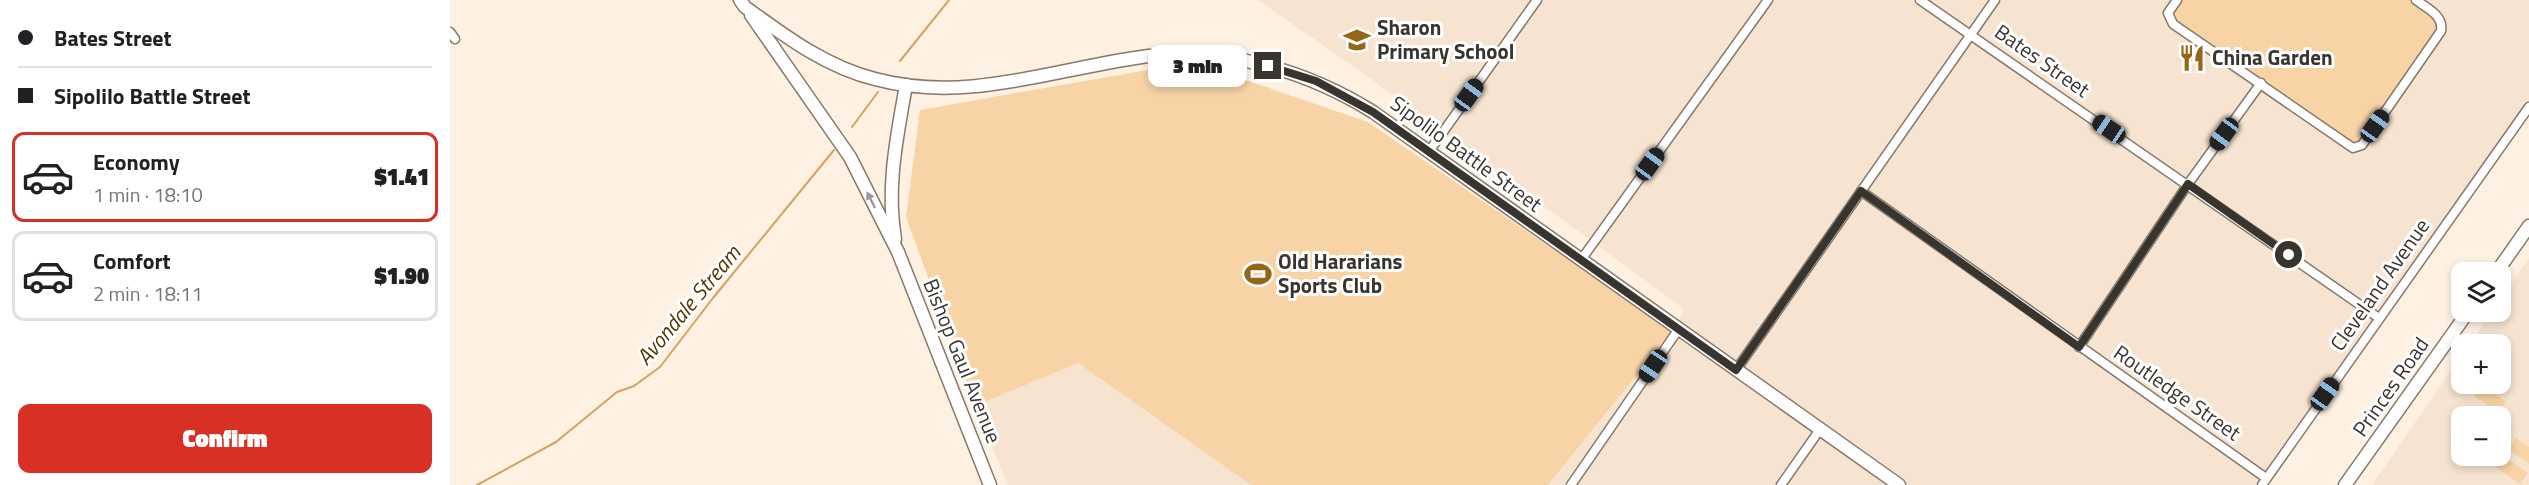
<!DOCTYPE html>
<meta charset="utf-8">
<style>
:root{--surface:#fff;--page:#f6f6f6;--text:#202124;--muted:#757577;--line:#e0e0e0;--accent:#d93025}
body{margin:0;font-family:"Titillium Web",sans-serif;background:var(--page);color:var(--text);height:100vh;display:flex;flex-direction:column;font-size:22px;white-space:nowrap}
*{box-sizing:border-box;margin:0}
p{font-size:20px;color:var(--muted)}
.icon{flex:none;width:33px;height:33px;fill:none;stroke:currentColor;stroke-width:2;stroke-linecap:round;stroke-linejoin:round}
.map{position:relative;flex:1;overflow:hidden}
.panel{display:flex;flex-direction:column;background:var(--surface);width:450px}
.panel>*{flex:none}
.top-card{display:grid;align-content:center;height:132px;padding:0 18px;background:var(--surface)}
.buttons{position:absolute;left:2001px;top:262px;display:grid;gap:12px}
.buttons a{display:grid;place-items:center;width:60px;height:60px;border-radius:12px;background:var(--surface);box-shadow:0 3px 9px #0003;font-size:30px}
.end{position:absolute;width:27px;height:27px;margin:-14px;border:8px solid #38342e;background:#fff;box-shadow:0 0 0 3px #fff}
.from{border-radius:50%}
.bubble{position:absolute;height:42px;border-radius:12px;background:var(--surface);box-shadow:0 3px 9px #0003;font-size:20px;font-weight:800;line-height:42px;text-align:center}
.car{position:absolute;width:18px;height:36px;margin:-18px -9px;border-radius:8px;box-shadow:0 0 4px 2px #0007;background:linear-gradient(#222 24%,#8ab4d8 0 40%,#222 0 76%,#8ab4d8 0 86%,#222 0)}
.top-card b{display:flex;align-items:center;gap:21px;height:57px;font-size:22px}
.top-card b+b{border-top:2px solid var(--line)}
.top-card i{width:15px;height:15px;background:var(--text)}
ul{padding:0;list-style:none}
li{display:flex;align-items:center;gap:18px;height:90px;margin:0 12px 9px;padding:0 6px;border:3px solid var(--line);border-radius:12px}
li div{flex:1}
li b{display:block;font-size:22px}
li em{font-style:normal;font-weight:800}
li.on{border-color:var(--accent)}
li>.icon{width:54px;height:54px;stroke-width:1.5}
.cta{display:flex;gap:12px;margin-top:auto;padding:12px 18px}
.cta a{flex:1;height:69px;border-radius:12px;background:var(--accent);color:#fff;font-size:24px;font-weight:800;line-height:69px;text-align:center}
main{display:flex;flex:1;min-height:0}
.map>svg:first-child{display:block}
.built{fill:#f6e4d0;fill-rule:evenodd}
.green{fill:#f7d3a6}
.lines{fill:none;stroke-linecap:round;stroke-linejoin:round}
.stream{stroke:#d3a363;stroke-width:2}
.street-casing{stroke:#84796b;stroke-width:11}
.secondary-casing{stroke:#84796b;stroke-width:15}
.street{stroke:#fff;stroke-width:8}
.secondary{stroke:#fff;stroke-width:12}
.oneway{fill:#9c9a96}
.route{stroke:#38342e;stroke-width:8}
.labels{text-anchor:middle;stroke-width:6;stroke-linejoin:round;paint-order:stroke}
.poi-label{font-size:21px;font-weight:bold;fill:#38342e;stroke:#fff;text-anchor:start}
.street-label{font-size:21px;fill:#38342e;stroke:#fff}
.water-label{font-size:22px;font-style:italic;fill:#563600;stroke:#fff}
</style>
<main>
<section class="panel">
<div class="top-card">
<b><i class="from"></i>Bates Street</b>
<b><i></i>Sipolilo Battle Street</b>
</div>
<ul>
<li class="on"><svg class="icon" aria-label="car" viewBox="0 0 24 24"><path d="M5 17H2v-5l4-1 3-4h7l3 4 3 1v5h-3M9 17h6M6 11h13"/><circle cx="7" cy="17" r="2"/><circle cx="17" cy="17" r="2"/></svg><div><b>Economy</b><p>1 min · 18:10</p></div><em>$1.41</em></li>
<li><svg class="icon" aria-label="car" viewBox="0 0 24 24"><path d="M5 17H2v-5l4-1 3-4h7l3 4 3 1v5h-3M9 17h6M6 11h13"/><circle cx="7" cy="17" r="2"/><circle cx="17" cy="17" r="2"/></svg><div><b>Comfort</b><p>2 min · 18:11</p></div><em>$1.90</em></li>
</ul>
<div class="cta"><a>Confirm</a></div>
</section>
<div class="map">
<svg width="2079" height="485" viewBox="0 0 2079 485">
<rect width="100%" height="100%" fill="#fef1e2"/>
<!-- built -->
<g class="built">
<path d="M808,0H2079V108L1810,485H1098L1222,331L1234,309L921,79Z"/>
<path d="M2079,258V485H1922L2011,356L2012,384H2050V345H2019L2042,312H2050L2051,299ZM2012,417H2050V456H2012Z"/>
<path d="M628,363L801,485H558L525,406Z"/>
</g>
<!-- green -->
<g class="green">
<path d="M1731,0H1964L1994,23L1907,149L1717,18Z"/>
<path d="M743,62L918,122L1222,331L1098,485H801L628,363L525,406L456,217L470,110Z"/>
<path d="M2031,385L2056,402L2048,413L2024,396Z"/>
<path d="M2066,438L2079,447V464L2058,449Z"/>
<path d="M2053,456L2078,473L2070,484L2046,467Z"/>
</g>
<g class="lines">
<!-- stream -->
<g class="stream">
<path d="M450,61L499,0"/>
<path d="M402,127L428,92"/>
<path d="M27,485L106,442L167,392L184,386L210,367L263,298L384,150"/>
</g>
<defs>
<g id="street">
<path d="M1470,0L1929,318"/>
<path d="M1727,0L1718,13L1723,24L1903,148L1912,145L1991,31C1994,15 1976,8 1966,0"/>
<path d="M0,32L5,39"/>
<path d="M978,153L1087,0"/>
<path d="M1411,191L1816,478"/>
<path d="M1131,260L1318,0"/>
<path d="M1629,347L1738,184L1811,83"/>
<path d="M1286,370L1545,0"/>
<path d="M1121,485L1228,330"/>
<path d="M1331,485L1371,428"/>
<path d="M1812,485L2079,107"/>
</g>
<g id="secondary">
<path d="M290,0L295,7C335,36 376,67 425,79C514,103 598,71 685,58C768,45 852,68 923,112L1449,485"/>
<path d="M301,15L400,157L448,252L540,485"/>
<path d="M445,239C436,187 447,137 456,85"/>
<path d="M2046,273L2079,226"/>
<path d="M1895,485L2018,312"/>
</g>
</defs>
<!-- street casing -->
<use href="#street" class="street-casing"/>
<!-- secondary casing -->
<use href="#secondary" class="secondary-casing"/>
<!-- street -->
<use href="#street" class="street"/>
<!-- secondary -->
<use href="#secondary" class="secondary"/>
</g>
<!-- one-way arrows -->
<defs><path id="oneway-solid" d="M-6-.8H1V-3.2L6.5 0L1 3.2V.8H-6Z" transform="scale(1.5)"/></defs>
<use class="oneway" href="#oneway-solid" transform="translate(421 200) rotate(-117)"/>
<g class="lines">
<!-- route -->
<path class="route" d="M818,66L866,81L923,112L1286,370L1411,191L1629,347L1738,184L1839,255"/>
</g>
<!-- icons -->
<defs>
<symbol id="school-bare" viewBox="-9 -9 18 18"><path d="M0-5L7-2L0 1L-7-2ZM-4 1L0 2.5L4 1V4Q0 6-4 4Z" fill="#966517" stroke="#fff" stroke-width="2.5" paint-order="stroke"/></symbol>
<symbol id="restaurant-bare" viewBox="-9 -9 18 18"><path d="M-5-6h1v4h1v-4h1v4h1v-4h1v5L-1.5 .5V6h-2V.5L-5-1ZM5-6V6H3V1.5H1.5Q1.5-4 5-6Z" fill="#966517" stroke="#fff" stroke-width="2.5" paint-order="stroke"/></symbol>
<symbol id="stadium-bare" viewBox="-9 -9 18 18"><path d="M0-5a6.5 5 0 1 0 0 10a6.5 5 0 1 0 0-10ZM-3.5-1.8h7v3.6h-7Z" fill="#966517" stroke="#fff" stroke-width="2.5" paint-order="stroke"/></symbol>
</defs>
<g fill-rule="evenodd">
<use href="#school-bare" x="888" y="21" width="38" height="38"/>
<use href="#restaurant-bare" x="1723" y="39" width="38" height="38"/>
<use href="#stadium-bare" x="789" y="255" width="38" height="38"/>
</g>
<g class="labels">
<!-- poi labels -->
<g class="poi-label">
<text x="927" y="35">Sharon<tspan x="927" dy="24">Primary School</tspan></text>
<text x="1762" y="65">China Garden</text>
<text x="828" y="269">Old Hararians<tspan x="828" dy="24">Sports Club</tspan></text>
</g>
<!-- street labels -->
<g class="street-label">
<text transform="translate(1592 61) rotate(35)" y="7">Bates Street</text>
<text transform="translate(1016 154) rotate(36)" y="7">Sipolilo Battle Street</text>
<text transform="translate(1930 285) rotate(-55)" y="7">Cleveland Avenue</text>
<text transform="translate(512 361) rotate(68)" y="7">Bishop Gaul Avenue</text>
<text transform="translate(1941 387) rotate(-55)" y="7">Princes Road</text>
<text transform="translate(1727 393) rotate(35)" y="7">Routledge Street</text>
</g>
<!-- water labels -->
<g class="water-label">
<text transform="translate(238 305) rotate(-50)" y="8">Avondale Stream</text>
</g>
</g>
</svg>
<div class="buttons">
<a><svg class="icon" aria-label="layers" viewBox="0 0 24 24"><path d="M12 4l9 5-9 5-9-5zM3 14l9 5 9-5"/></svg></a>
<a>+</a>
<a>−</a>
</div>
<i class="end from" style="left:1839px;top:255px"></i>
<i class="end" style="left:818px;top:66px"></i>
<div class="bubble" style="left:698px;top:45px;width:99px">3 min</div>
<i class="car" style="left:1019px;top:95px;rotate:36deg"></i>
<i class="car" style="left:1925px;top:126px;rotate:35deg"></i>
<i class="car" style="left:1659px;top:129px;rotate:304deg"></i>
<i class="car" style="left:1774px;top:134px;rotate:216deg"></i>
<i class="car" style="left:1200px;top:164px;rotate:36deg"></i>
<i class="car" style="left:1203px;top:366px;rotate:214deg"></i>
<i class="car" style="left:1875px;top:394px;rotate:35deg"></i>
</div>
</main>
